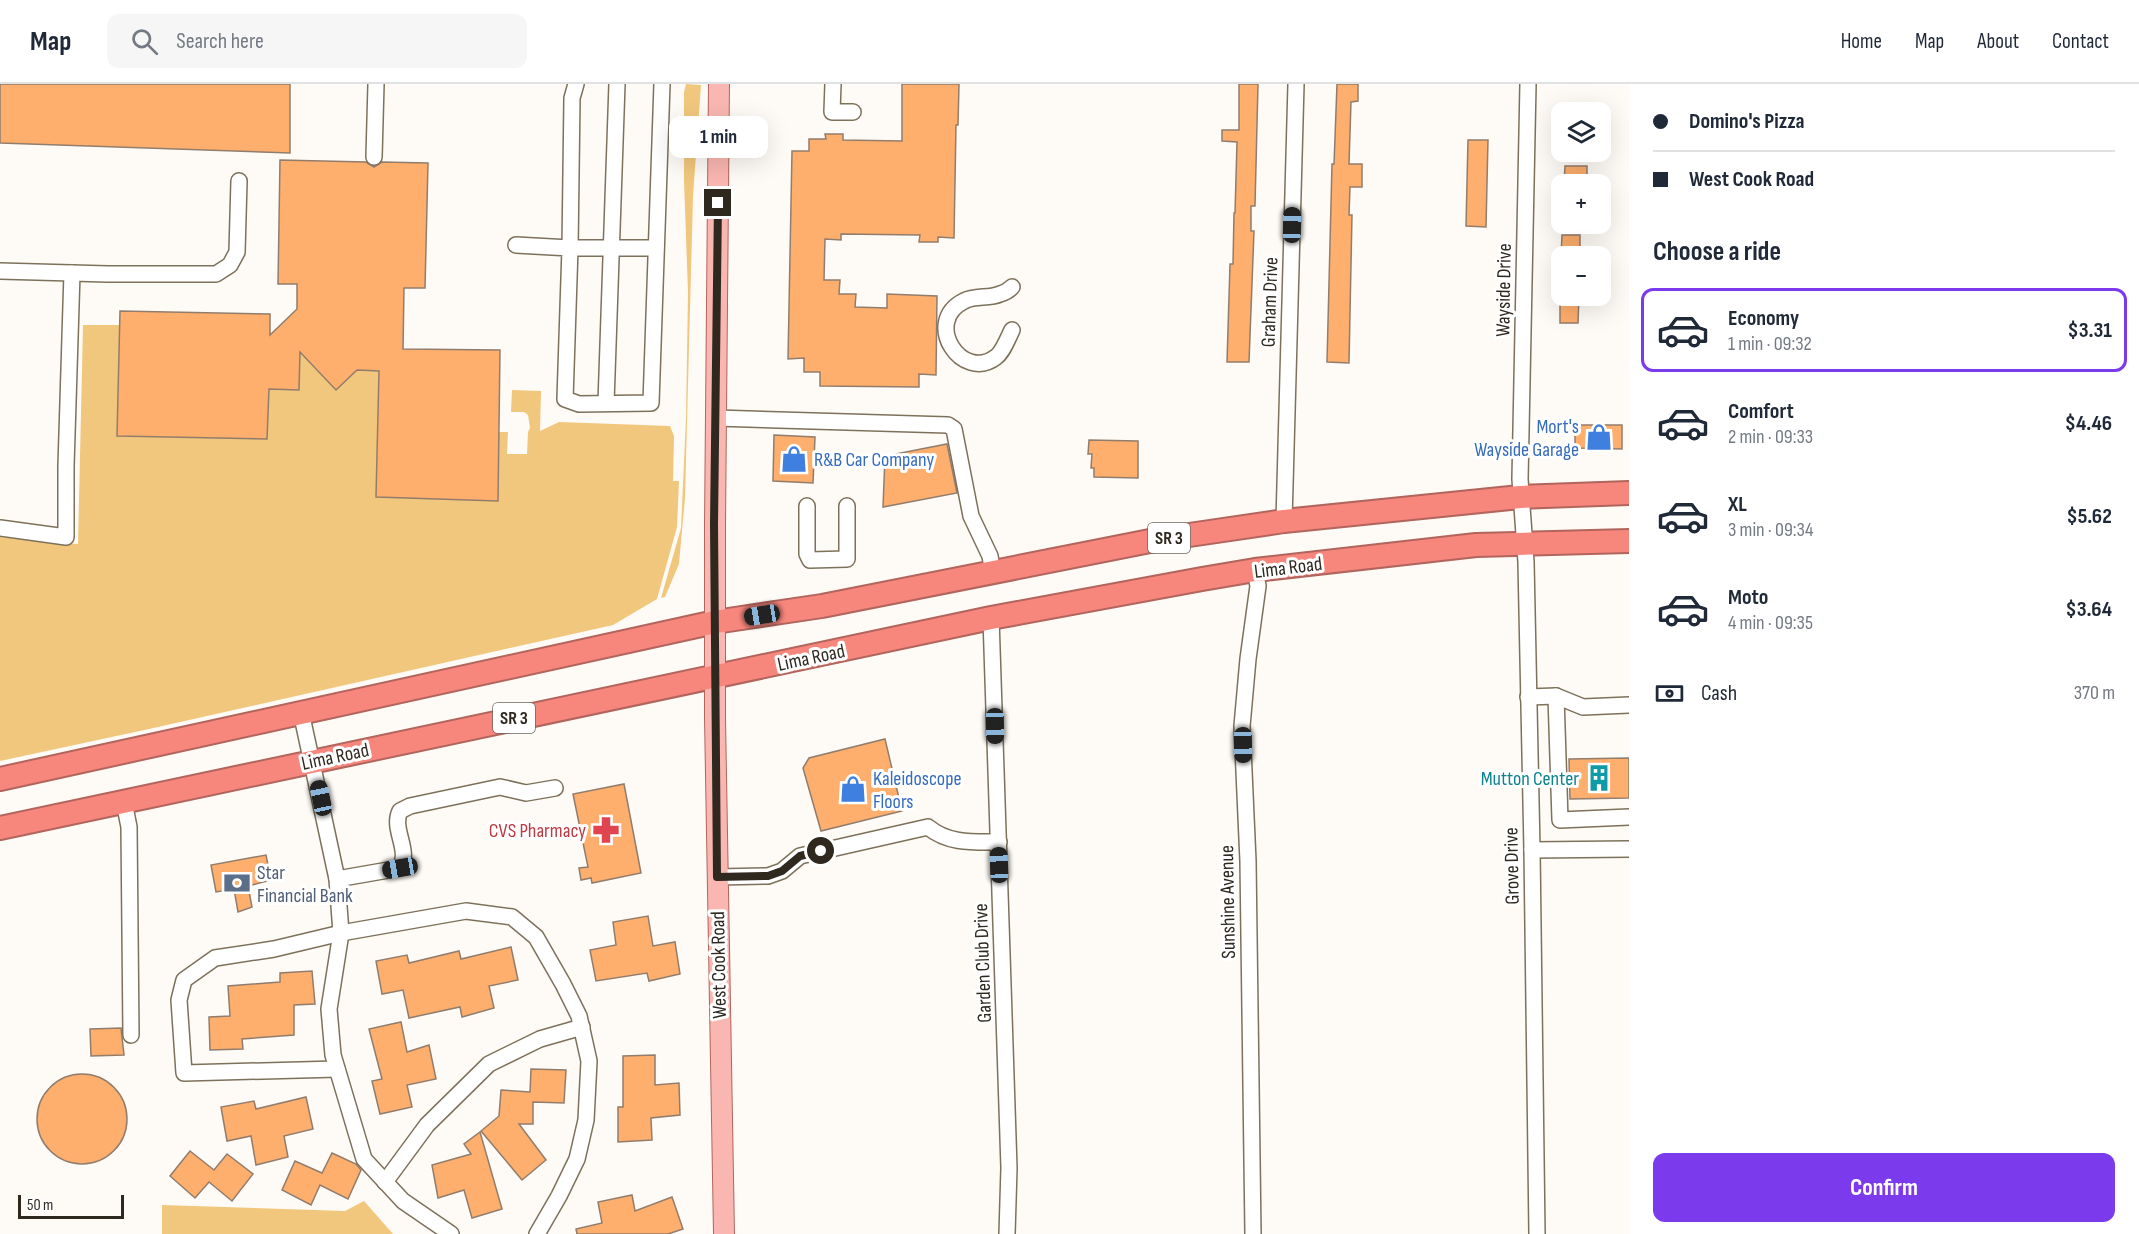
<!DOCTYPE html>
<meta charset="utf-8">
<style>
:root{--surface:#fff;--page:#f6f6f7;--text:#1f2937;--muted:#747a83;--line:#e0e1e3;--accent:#7c3aed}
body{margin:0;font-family:"Sofia Sans Condensed",sans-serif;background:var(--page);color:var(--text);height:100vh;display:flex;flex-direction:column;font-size:22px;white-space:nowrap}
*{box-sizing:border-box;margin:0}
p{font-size:20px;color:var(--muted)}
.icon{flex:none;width:33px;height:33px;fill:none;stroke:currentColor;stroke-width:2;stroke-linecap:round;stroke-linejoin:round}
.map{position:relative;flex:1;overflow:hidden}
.details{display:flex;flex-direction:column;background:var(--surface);width:510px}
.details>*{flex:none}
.top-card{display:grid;align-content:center;height:132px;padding:0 24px;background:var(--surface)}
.controls{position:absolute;left:1551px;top:18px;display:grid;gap:12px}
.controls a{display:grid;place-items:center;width:60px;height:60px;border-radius:12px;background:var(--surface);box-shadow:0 6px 24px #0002;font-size:30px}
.scale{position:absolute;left:18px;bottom:15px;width:106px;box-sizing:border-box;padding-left:6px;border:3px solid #2e281f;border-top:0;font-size:16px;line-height:21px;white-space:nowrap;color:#2e281f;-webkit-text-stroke:4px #fff;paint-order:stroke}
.end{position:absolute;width:27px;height:27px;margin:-14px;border:8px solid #2e281f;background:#fff;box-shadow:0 0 0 3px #fff}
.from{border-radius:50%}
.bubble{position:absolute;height:42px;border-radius:12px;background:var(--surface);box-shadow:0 6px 24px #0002;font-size:20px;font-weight:700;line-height:42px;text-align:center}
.car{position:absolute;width:18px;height:36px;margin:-18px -9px;border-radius:8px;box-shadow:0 0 4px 2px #0007;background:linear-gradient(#222 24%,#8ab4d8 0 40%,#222 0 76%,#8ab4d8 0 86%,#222 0)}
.top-card b{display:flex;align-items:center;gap:21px;height:57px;font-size:22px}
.top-card b+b{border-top:2px solid var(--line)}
.top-card i{width:15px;height:15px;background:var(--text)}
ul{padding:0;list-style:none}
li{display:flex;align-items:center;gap:18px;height:84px;margin:0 12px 9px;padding:0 12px;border:3px solid transparent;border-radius:12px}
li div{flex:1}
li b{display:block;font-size:22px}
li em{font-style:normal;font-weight:700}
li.selected{border-color:var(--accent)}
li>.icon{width:54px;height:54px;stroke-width:1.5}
h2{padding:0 24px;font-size:27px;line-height:72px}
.pay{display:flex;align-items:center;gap:15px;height:66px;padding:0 24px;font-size:22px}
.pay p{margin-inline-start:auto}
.action{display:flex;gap:12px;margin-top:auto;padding:12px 24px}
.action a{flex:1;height:69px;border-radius:12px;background:var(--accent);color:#fff;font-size:24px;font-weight:700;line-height:69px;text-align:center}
header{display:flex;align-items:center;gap:36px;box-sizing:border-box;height:84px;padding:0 30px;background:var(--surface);border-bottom:2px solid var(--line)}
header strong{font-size:28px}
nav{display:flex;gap:33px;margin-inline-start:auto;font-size:21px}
.search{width:420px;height:54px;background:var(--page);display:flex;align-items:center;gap:15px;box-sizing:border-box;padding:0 21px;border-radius:12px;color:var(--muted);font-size:22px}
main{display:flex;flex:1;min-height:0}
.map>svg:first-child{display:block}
.green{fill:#f1c77d}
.building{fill:#feae6d;stroke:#927d6c;stroke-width:1.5}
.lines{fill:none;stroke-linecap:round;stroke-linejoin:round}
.minor-casing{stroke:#7d715b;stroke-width:18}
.major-casing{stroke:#b1655c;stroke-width:22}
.highway-casing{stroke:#b1655c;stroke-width:26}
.minor{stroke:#fff;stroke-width:15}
.major{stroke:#fab6b1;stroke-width:20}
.highway{stroke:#f7867d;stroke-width:22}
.route{stroke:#2e281f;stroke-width:8}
.labels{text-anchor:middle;stroke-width:6;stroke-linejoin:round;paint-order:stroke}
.shield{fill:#fff;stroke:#6d6862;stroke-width:1.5}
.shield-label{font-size:18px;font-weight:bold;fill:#2e281f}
.street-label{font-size:20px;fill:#2e281f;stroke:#fff}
.shop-label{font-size:20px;fill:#366cbe;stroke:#fff;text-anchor:start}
.culture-label{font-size:20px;fill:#0d838f;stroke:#fff;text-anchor:end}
.health-label{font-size:20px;fill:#be3a42;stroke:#fff;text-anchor:end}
.service-label{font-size:20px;fill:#4e5e75;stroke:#fff;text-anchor:start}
</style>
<header>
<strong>Map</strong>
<div class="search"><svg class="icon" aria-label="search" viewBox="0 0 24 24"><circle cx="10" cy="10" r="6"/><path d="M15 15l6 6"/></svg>Search here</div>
<nav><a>Home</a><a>Map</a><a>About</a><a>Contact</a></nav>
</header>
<main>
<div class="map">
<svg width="1629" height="1150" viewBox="0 0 1629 1150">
<rect width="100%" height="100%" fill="#fefbf6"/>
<!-- green -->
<g class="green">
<path d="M686,0L701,1L693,112L685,414L679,480L665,513L661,514L681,444L686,334L688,208L684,97V8Z"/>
<path d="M83,241H120L118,352L267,355L269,305H299L300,268L336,306L357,286L379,287L376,413L497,417L498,348H508L507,370H527L528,348L530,344L528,331L524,328H511L512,306L541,307L540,347L559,338L670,342L674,352L673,397H679L677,443L657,515L613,541L149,645L0,677V453L78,460Z"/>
<path d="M364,1117L393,1150H162V1121L345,1127Z"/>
</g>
<!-- building -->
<g class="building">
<path d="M0,0H290V69L0,59Z"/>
<path d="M902,0H959L958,41H956L954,154L938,153V158H919L920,151L841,150V156L825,155L824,196H840L839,210H856L855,223L887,224V210L937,212L936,291L919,290V303L820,302V288H804V274L788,275L792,67H809V55H826L825,50H843V56L902,57Z"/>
<path d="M1239,0H1258L1255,122H1251V147H1254L1249,278H1227L1230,180H1233L1234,129H1235L1237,58L1222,57V46H1239Z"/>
<path d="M1337,0H1358V17L1351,18L1349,80H1362V103H1350L1349,131H1352L1349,279L1327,278L1332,80H1334Z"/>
<path d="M1468,56H1488L1486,143L1466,142Z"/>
<path d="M280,76L366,78L374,83L382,78L428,79L425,204H404L403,265L500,266L498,417L376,413L379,287L357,286L336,306L300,268L299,306L269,305L267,355L117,352L120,227L270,230V251L297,225V200H278Z"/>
<path d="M1565,82H1587V100H1568V99H1564Z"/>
<path d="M1562,151H1580V172H1561Z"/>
<path d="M1560,212H1579L1578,239H1560Z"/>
<path d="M1575,341H1622V365L1575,364Z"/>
<path d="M774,351L815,353L813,399L773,397Z"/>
<path d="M1089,356L1138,357V394L1094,393V384H1091L1092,370H1088Z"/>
<path d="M947,360L957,409L883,423L885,372Z"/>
<path d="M885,655L902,727L821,747L803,684L809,674Z"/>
<path d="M1629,674V714L1570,715L1569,675Z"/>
<path d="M624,700L641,789L592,799L591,794L581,796L579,784L588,783L573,710Z"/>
<path d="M266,771L271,796L248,802L252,823L238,828L234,805L216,808L211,781Z"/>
<path d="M648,832L653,862L675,858L680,890L649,897L647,889L596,897L590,866L616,861L613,838Z"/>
<path d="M511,863L518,896L489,902L494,924L462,933L460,923L409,934L403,906L382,910L376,877L407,871L409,879L459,867L461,875Z"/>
<path d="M312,887L315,920L294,921V951L242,955L243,965L210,966L209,933L230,932L228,902L280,898V889Z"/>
<path d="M401,938L407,968L429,961L436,995L407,1001L412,1023L380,1030L372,997L382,995L369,945Z"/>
<path d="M121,944L124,971L91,972L90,945Z"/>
<path d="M655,971V1001L679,999L680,1031L651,1034L652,1056L618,1058V1023H623V972Z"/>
<path d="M531,985L566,986L564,1019L533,1018V1040H519L546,1076L522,1096L481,1047L499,1032L501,1006L530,1008Z"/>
<circle cx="82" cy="1035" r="45"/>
<path d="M306,1013L313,1045L284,1052L288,1073L256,1081L251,1052L227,1057L221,1023L254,1017L256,1025Z"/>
<path d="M480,1048L502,1125L472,1134L464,1106L438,1114L432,1081L471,1070L464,1060Z"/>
<path d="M190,1067L214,1086L227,1070L253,1090L232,1117L209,1098L195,1114L170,1092Z"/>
<path d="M332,1069L356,1080L361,1086L348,1115L320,1101L311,1121L282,1106L295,1077L322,1089Z"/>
<path d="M632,1111L635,1127L672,1113L683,1145L668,1150H577L576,1145L602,1139L598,1118Z"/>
</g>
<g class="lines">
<defs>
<g id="minor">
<path d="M576,0L572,14L570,164H656"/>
<path d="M833,0L832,28H853"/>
<path d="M1528,0L1520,395L1526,478L1532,766L1537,1150"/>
<path d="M374,73L376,0"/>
<path d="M516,161L570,164L565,315L579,320L651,319L662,0"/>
<path d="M0,187L108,190H216L230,181L237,168L239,97"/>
<path d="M1012,246C1008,254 1003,268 996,273C962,299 922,238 964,217C975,211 989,215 1000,210C1004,209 1009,206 1012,203"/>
<path d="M606,319L617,0"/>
<path d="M716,334L948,341L954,345L971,432L990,472L993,489"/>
<path d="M807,422V470L810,476L847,475V422"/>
<path d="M1284,437L1296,0"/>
<path d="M0,444L66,453V382L72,189"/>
<path d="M991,534L1009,1084L1007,1150"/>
<path d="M1556,612L1560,736L1629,733"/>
<path d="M1528,613L1556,612L1583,623L1629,621"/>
<path d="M301,628L337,795L341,849L329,925L333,971L364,1075L403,1117L451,1150"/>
<path d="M124,718L129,743L131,951"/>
<path d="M1532,766L1629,765"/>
<path d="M717,793L768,792L782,787L800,772L928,743C948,760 974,758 999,758"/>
<path d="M337,795L400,784C411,766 391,745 400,727L410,722L500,703L526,709L555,704"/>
<path d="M337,985L184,989L179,916L184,896L215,874L274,865L341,849L466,827L512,833L536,853L563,900L579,932L589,977L586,1036L577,1075L559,1112L537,1150"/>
<path d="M385,1098L427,1041L489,980L540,955L582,943"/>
<path d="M1253,1150L1248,777L1242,642L1248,575L1258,502L1255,486"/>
</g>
<path id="major" d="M719,0L715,440V634L724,1150"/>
<g id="highway">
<path d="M0,695L715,538L822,522L1155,456L1284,437L1520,413L1629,409"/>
<path d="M0,744L991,534L1202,495L1255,486L1476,461L1629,457"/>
</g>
</defs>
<!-- minor casing -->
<use href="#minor" class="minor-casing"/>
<!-- major casing -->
<use href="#major" class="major-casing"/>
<!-- highway casing -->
<use href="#highway" class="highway-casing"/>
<!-- minor -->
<use href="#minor" class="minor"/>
<!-- major -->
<use href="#major" class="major"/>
<!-- highway -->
<use href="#highway" class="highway"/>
</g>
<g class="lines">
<!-- route -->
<path class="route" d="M718,119L714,440L717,793L768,792L782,787L800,772L821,767"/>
</g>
<!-- icons -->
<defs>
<symbol id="shop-bare" viewBox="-9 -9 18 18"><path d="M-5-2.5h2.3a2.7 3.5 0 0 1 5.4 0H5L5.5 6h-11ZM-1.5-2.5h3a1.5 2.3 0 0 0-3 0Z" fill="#3f7fe0" stroke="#fff" stroke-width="2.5" paint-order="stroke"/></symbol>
<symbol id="building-bare" viewBox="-9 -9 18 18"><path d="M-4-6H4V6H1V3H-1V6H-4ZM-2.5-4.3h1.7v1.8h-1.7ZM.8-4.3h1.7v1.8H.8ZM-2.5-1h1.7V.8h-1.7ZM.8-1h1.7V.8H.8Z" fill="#0f9aa8" stroke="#fff" stroke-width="2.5" paint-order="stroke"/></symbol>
<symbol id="pharmacy-bare" viewBox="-9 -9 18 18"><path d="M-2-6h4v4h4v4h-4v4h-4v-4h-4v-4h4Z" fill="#e0444e" stroke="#fff" stroke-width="2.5" paint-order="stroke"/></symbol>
<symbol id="bank-bare" viewBox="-9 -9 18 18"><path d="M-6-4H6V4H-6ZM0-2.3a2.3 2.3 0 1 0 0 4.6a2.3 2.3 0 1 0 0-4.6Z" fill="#5c6f8a" stroke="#fff" stroke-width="2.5" paint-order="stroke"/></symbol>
</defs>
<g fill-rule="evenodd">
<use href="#shop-bare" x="1580" y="334" width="38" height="38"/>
<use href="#shop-bare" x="775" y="356" width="38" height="38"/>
<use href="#building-bare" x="1580" y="675" width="38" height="38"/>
<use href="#shop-bare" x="834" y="686" width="38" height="38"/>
<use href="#pharmacy-bare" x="587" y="727" width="38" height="38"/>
<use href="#bank-bare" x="218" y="780" width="38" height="38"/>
</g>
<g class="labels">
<!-- shield labels -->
<g class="shield">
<rect x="1148" y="439" width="42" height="30" rx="4.5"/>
<rect x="493" y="619" width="42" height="30" rx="4.5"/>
</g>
<g class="shield-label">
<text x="1169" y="460">SR 3</text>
<text x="514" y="640">SR 3</text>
</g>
<!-- street labels -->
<g class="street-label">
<text transform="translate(1503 206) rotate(-89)" y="7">Wayside Drive</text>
<text transform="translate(1269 218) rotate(-88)" y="7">Graham Drive</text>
<text transform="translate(1288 483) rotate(-7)" y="7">Lima Road</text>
<text transform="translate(811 573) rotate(-12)" y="7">Lima Road</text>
<text transform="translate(335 672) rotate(-12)" y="7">Lima Road</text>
<text transform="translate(1511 782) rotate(-91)" y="7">Grove Drive</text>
<text transform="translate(1227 818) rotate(-91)" y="7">Sunshine Avenue</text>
<text transform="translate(982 879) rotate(-92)" y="7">Garden Club Drive</text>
<text transform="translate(718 881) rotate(-91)" y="7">West Cook Road</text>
</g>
<!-- shop labels -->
<g class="shop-label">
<text x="1579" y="349" text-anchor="end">Mort's<tspan x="1579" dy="23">Wayside Garage</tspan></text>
<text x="814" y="382">R&amp;B Car Company</text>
<text x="873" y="701">Kaleidoscope<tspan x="873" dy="23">Floors</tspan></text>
</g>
<!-- culture labels -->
<g class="culture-label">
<text x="1579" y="701">Mutton Center</text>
</g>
<!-- health labels -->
<g class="health-label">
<text x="586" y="753">CVS Pharmacy</text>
</g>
<!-- service labels -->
<g class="service-label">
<text x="257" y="795">Star<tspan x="257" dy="23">Financial Bank</tspan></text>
</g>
</g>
</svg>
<div class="controls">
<a><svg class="icon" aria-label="layers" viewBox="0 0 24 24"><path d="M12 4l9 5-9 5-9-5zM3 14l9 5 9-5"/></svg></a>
<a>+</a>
<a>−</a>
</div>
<div class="scale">50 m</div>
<i class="end from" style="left:821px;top:767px"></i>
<i class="end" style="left:718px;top:119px"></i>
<div class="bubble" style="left:669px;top:32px;width:99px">1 min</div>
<i class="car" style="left:1292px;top:141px;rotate:1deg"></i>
<i class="car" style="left:762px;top:531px;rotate:261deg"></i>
<i class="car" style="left:995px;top:642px;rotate:179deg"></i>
<i class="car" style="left:1243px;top:661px;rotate:179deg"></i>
<i class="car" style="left:321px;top:714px;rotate:348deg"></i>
<i class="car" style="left:999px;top:781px;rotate:358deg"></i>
<i class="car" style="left:400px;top:784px;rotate:260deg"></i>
</div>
<section class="details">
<div class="top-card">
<b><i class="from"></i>Domino's Pizza</b>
<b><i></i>West Cook Road</b>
</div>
<h2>Choose a ride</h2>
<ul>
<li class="selected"><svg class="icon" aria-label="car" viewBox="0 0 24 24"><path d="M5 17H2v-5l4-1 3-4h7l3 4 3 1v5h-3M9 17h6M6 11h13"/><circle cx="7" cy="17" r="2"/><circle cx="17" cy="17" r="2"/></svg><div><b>Economy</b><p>1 min · 09:32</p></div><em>$3.31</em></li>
<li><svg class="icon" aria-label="car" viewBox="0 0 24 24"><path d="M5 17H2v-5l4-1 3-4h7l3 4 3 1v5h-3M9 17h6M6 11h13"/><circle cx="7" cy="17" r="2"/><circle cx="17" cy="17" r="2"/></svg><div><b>Comfort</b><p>2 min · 09:33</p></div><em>$4.46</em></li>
<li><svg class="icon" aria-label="car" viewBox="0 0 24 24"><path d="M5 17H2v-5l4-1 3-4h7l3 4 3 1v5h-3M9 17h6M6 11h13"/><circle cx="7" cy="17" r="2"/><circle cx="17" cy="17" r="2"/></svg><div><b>XL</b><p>3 min · 09:34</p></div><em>$5.62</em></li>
<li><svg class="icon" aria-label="car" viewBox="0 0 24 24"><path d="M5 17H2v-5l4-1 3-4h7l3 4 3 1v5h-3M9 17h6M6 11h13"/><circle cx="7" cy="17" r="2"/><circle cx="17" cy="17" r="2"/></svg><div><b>Moto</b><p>4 min · 09:35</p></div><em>$3.64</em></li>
</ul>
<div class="pay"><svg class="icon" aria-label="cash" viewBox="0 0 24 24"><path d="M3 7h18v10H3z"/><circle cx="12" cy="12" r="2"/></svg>Cash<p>370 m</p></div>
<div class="action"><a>Confirm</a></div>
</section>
</main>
